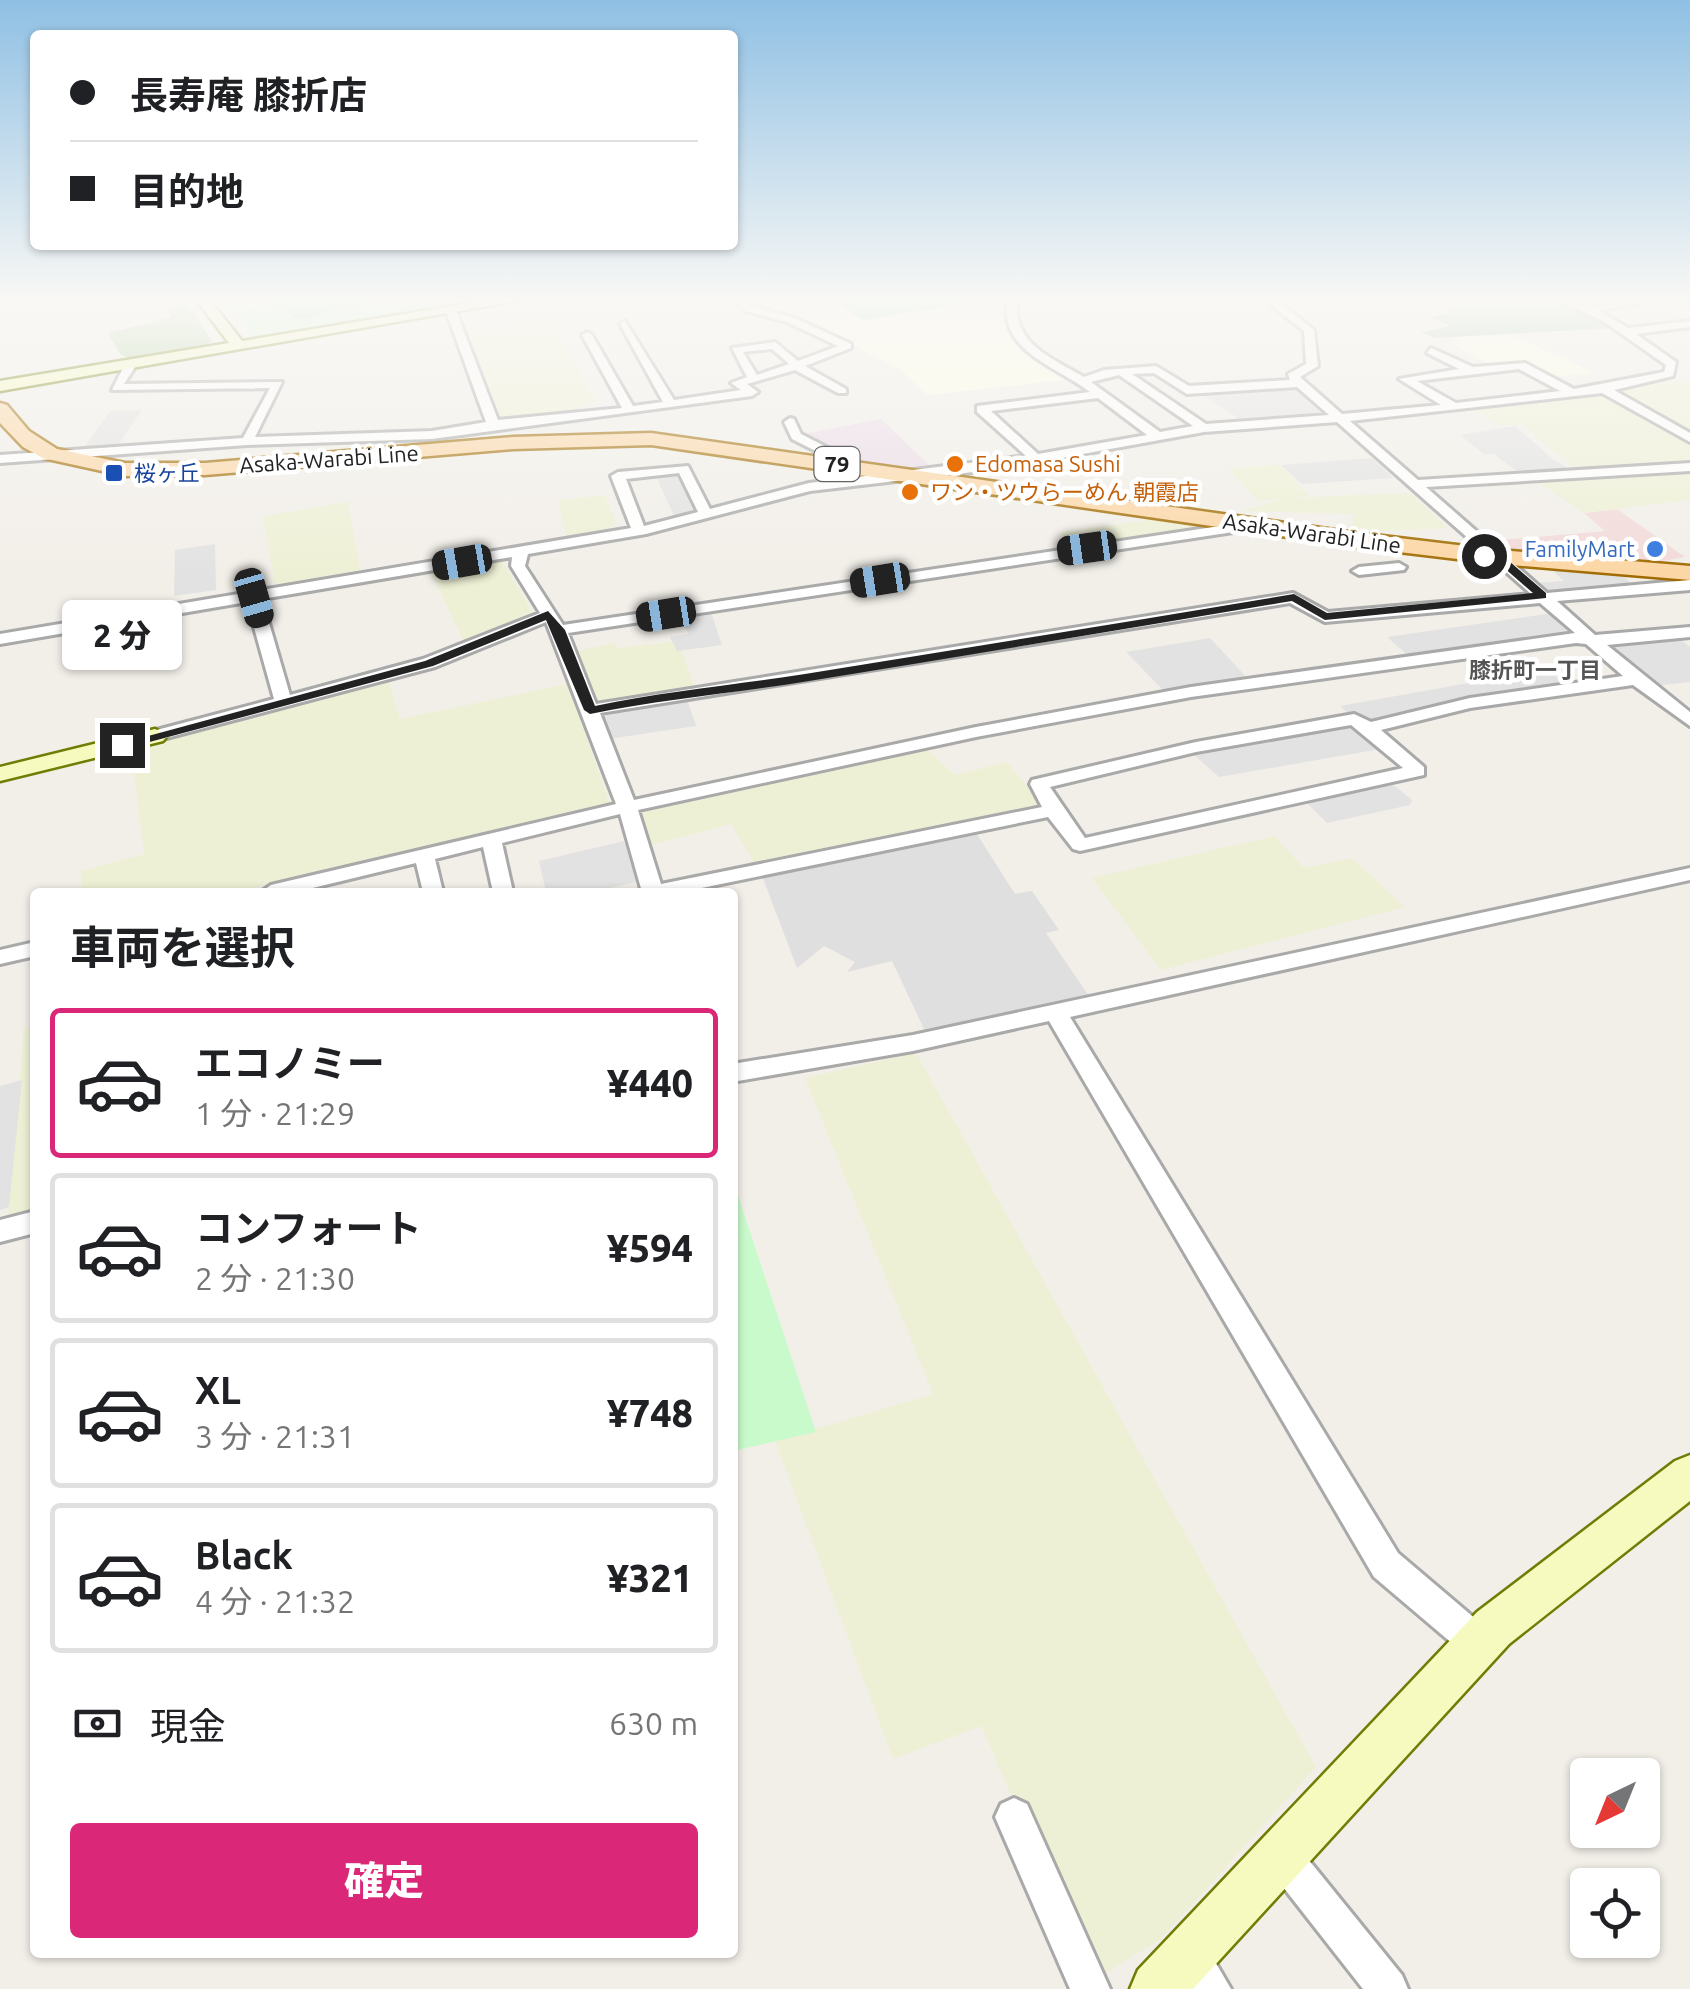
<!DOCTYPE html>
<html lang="ja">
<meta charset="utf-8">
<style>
:root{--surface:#fff;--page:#f6f6f6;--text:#202124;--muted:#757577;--line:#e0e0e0;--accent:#db2777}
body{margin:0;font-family:Ubuntu,"Noto Sans JP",sans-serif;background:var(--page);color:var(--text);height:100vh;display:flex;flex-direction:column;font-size:38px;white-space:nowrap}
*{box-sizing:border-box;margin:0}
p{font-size:32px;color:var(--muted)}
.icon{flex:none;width:55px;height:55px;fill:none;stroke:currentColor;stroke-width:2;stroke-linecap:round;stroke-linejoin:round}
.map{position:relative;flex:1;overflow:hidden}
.details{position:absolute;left:30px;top:888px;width:708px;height:1070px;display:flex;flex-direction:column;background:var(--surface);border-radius:10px;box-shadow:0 2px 8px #0004}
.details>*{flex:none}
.guide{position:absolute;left:30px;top:30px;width:708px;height:220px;border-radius:10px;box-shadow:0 2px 8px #0004;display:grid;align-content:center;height:220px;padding:0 40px;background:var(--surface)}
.needle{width:65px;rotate:223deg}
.buttons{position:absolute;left:1570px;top:1758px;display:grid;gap:20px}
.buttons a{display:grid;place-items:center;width:90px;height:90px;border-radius:10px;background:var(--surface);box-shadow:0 2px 8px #0004;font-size:50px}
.end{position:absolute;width:45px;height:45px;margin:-22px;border:12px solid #222;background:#fff;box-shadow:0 0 0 5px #fff}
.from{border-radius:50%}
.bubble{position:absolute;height:70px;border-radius:10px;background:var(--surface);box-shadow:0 2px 8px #0004;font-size:32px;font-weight:800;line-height:70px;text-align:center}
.car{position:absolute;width:30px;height:60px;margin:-30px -15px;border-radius:12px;box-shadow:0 0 8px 2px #0007;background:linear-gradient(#222 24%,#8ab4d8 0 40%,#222 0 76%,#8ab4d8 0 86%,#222 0)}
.guide b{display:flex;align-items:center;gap:35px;height:95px;font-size:38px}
.guide b+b{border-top:2px solid var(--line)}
.guide i{width:25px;height:25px;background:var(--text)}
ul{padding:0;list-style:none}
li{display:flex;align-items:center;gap:30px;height:150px;margin:0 20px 15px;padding:0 20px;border:5px solid var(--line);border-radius:10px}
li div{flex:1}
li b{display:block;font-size:38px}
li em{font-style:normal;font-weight:800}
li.on{border-color:var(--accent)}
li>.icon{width:90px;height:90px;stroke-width:1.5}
h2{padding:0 40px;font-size:45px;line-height:120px}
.pay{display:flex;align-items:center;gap:25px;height:110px;padding:0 40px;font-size:38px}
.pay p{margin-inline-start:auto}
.button{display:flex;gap:20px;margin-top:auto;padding:20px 40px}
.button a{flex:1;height:115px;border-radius:10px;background:var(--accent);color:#fff;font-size:40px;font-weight:800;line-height:115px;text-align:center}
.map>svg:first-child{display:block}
.residential{fill:#e0dfdf}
.commercial{fill:#f2dad9}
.industrial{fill:#ebdbe8}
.education{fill:#ffffe5}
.farmland{fill:#eef0d5}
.forest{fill:#add19e}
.cemetery{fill:#aacbaf}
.park{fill:#c8facc}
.pitch{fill:#88e0be}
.parking{fill:#e2e2e2}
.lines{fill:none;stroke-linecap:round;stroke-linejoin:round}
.street-casing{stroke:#a9a9a9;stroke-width:6}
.secondary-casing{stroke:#707d05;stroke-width:5}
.primary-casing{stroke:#a06b00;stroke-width:5}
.street{fill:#fff;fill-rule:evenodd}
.secondary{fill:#f7fabf;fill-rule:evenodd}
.primary{fill:#fcd6a4;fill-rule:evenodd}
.route{fill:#222}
.food-dot{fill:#e8710a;stroke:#fff;stroke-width:4}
.transit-dot{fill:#1a4fb4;stroke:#fff;stroke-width:4}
.shop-dot{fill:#3f7fe0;stroke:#fff;stroke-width:4}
.labels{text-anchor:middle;stroke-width:9;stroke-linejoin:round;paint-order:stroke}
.far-street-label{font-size:22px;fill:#222;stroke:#fff}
.shield{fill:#fff;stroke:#646464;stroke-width:2.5}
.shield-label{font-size:22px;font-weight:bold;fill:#222}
.far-food-label{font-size:22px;fill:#c56008;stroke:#fff;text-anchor:start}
.far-transit-label{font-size:22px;fill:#164399;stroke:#fff;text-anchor:start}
.far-shop-label{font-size:22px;fill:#366cbe;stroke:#fff;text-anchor:end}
.far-neighbourhood-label{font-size:22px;font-weight:bold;fill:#555;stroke:#fff}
</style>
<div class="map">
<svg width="1690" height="1989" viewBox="0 0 1690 1989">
<rect width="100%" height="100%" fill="#f2efe9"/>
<!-- residential -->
<path class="residential" d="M975,831L1015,894L1032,891L1059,930L1046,933L1091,999L924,1029L892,961L847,972L855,962L824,946L797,968L761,873Z"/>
<!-- commercial -->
<path class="commercial" d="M1617,509L1685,557L1641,565L1501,550L1490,541L1605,531L1584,513Z"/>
<!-- industrial -->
<path class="industrial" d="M881,419L933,469L906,471L854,463L799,435Z"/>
<!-- education -->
<g class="education">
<path d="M792,298H1005L1000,313L1008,335L1023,353L1071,379L928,395L901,370L805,320L767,309Z"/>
<path d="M1509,334L1567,360L1593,373L1550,377L1521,362L1494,366L1448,342L1460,340L1453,336Z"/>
</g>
<!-- farmland -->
<g class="farmland">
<path d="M551,317L597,403L578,406L583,415L501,420L465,330Z"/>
<path d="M1674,378L1690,382V430L1674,427L1612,389Z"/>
<path d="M1603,392L1690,442V464L1578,471L1521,424L1500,426L1466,407Z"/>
<path d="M1281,465L1309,496L1258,501L1228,468Z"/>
<path d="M1690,470V500L1584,513L1533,479Z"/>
<path d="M1410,493L1448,528L1380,531L1385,539L1352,535L1353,514L1242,511L1284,498Z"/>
<path d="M605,495L617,524L610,525L611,531L567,539L558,500Z"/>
<path d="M348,502L361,575L276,591L263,516Z"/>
<path d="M1175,517L1229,527L1073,547L1060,532Z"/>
<path d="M500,557L532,612L464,642L430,570Z"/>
<path d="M672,642L682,651L695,690L594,701L576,651L615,643L618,648Z"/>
<path d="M388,680L400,719L568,684L609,802L604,807L235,892H81V871L144,854L131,749Z"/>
<path d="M925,748L955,775L1007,762L1040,802L1033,810L755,864L731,824L648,846L635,814L641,808Z"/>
<path d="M1274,836L1304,868L1352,858L1405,907L1161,970L1092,878Z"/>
<path d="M35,1026V1209L8,1215L24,1029Z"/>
<path d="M916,1053L1316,1767L1161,1939L1093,1981L981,1726L893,1759L775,1441L933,1394L805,1078Z"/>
</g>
<!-- forest -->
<path class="forest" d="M163,298H183L212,341L203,346L128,358L120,354L108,333L172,317Z"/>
<!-- cemetery -->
<path class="cemetery" d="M1501,298C1550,298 1573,301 1615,328L1435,338L1421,332L1450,326L1430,317L1449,313L1446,311Z"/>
<!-- park -->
<g class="park">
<path d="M223,298H501L254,337Z"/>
<path d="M732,1177L816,1432L733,1451H732Z"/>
</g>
<!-- pitch -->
<g class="pitch">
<path d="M268,298H381L306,319L294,318Z"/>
<path d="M828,298H978L967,303L863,320Z"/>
</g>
<!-- parking -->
<g class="parking">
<path d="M1293,386L1323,412L1241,420L1197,391Z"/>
<path d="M142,410L118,445L84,448L110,411Z"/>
<path d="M1515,426L1553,459L1571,470L1520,474L1494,454H1484L1460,435Z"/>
<path d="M1372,458L1393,478L1302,484L1281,465Z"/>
<path d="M681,471L700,512L675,518L655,474Z"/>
<path d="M215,544L216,590L174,596L175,550Z"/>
<path d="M1544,563L1617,569L1632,585L1544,591L1535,583L1564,581Z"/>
<path d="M710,609L722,645L677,651L670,637L688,634L681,614Z"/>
<path d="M1553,613L1574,631L1572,635L1410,657L1387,637Z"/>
<path d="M1675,636L1690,647V682L1653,686L1606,646Z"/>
<path d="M1210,638L1250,681L1166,693L1126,652Z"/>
<path d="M1553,668L1575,685L1378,722L1351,716L1340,706Z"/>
<path d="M686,696L696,726L608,739L597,713Z"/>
<path d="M1343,725L1366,730L1386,748L1219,777L1192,753Z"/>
<path d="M1386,783L1395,786L1412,800L1410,805L1327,823L1307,803L1310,799Z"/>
<path d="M624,841L637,882L591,892H546L539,861Z"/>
<path d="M22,1080L9,1207L0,1210V1086Z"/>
</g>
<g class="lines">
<defs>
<g id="street">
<path d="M732,298H744L754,307L795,318L851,344V348L805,366L846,389V393H838L795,370L747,384L758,392L752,396L432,439L247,445L0,463V455L243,438L270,388L112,390L125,364L131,361L137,364L124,384L282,382L255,437L432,431L486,422L446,311L451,308L456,311L498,420L622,408L582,335L587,332L592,335L633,406L663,402L620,324L625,321L674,400L741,390L731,383L747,377L732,348L775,342L798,361L838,346L787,322L746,311ZM772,349L789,364L757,375L743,352Z"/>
<path d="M1008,298H1018C1010,343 1052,358 1084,377L1104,370L1156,366L1189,386L1290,380L1288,374L1306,364L1304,331L1267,302L1298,298L1280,303L1314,330L1318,366L1300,377L1342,414L1441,405L1399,379L1459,369L1427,353L1431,348L1473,367L1525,363L1574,389L1664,372L1666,365L1603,321L1554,298H1569L1590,306L1658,298L1599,311L1628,328L1690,321V327L1636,334L1676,362L1673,376L1614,390L1690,433V442L1602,393L1350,421L1418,480L1690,463V471L1426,487L1547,593L1690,580V590L1557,601L1595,635L1690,627V637L1607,645L1690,712V726L1633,685L1470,708L1381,730L1424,767V775L1080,851L1073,849L1048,817L682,892H642L620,814L502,843L513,892H493L483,847L435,859L443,892H423L416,863L296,892H261L271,885L616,804L546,622L435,667L155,741L149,740V732L274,699L247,602L0,644V634L631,528L611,476L618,472L688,466L710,509L809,483L1026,456L977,412V406L1090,392C1056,366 997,351 1008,298ZM1519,369L1560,391L1456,403L1417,381ZM1154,373L1187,394L1297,387L1329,415L1206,424L1132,374ZM1119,375L1193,426L1160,432L1091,382ZM1098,398L1147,435L1038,454L991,411ZM1337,422L1531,594L1328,612L1293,593L596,704L568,633L1253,529L1260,525L1253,521L563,625L525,566L528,554L646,534L810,491L999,469L1204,432ZM679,473L698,512L644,526L626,479ZM512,557L511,566L540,613L423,659L290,695L262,599ZM1290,603L1325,622L1540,603L1575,633L1191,687L976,727L634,800L600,713ZM1576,643L1586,644L1623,676L1470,698L1371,722L1354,714L1196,742L1032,780L1030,784L1042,807L661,884L638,810L976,737L1191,697ZM1351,725L1403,768L1085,838L1050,787L1196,752Z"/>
<path d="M790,418L794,419L801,434L865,467L853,470L792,439L784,422Z"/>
<path d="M1399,563L1406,567L1404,570L1359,575L1352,571L1359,567Z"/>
<path d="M1690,868V880L1070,1017L1398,1553L1491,1632L1496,1644L1491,1656L1479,1661L1467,1656L1374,1577L1049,1021L913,1051L732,1082V1064L913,1035Z"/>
<path d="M35,942V956L0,964V950Z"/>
<path d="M35,1211V1233L0,1242V1220Z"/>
<path d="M1014,1798L1027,1804L1110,1989H1070L995,1817L1001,1804Z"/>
<path d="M1282,1837L1295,1843L1402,1975L1408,1989H1363L1269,1869L1263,1856L1269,1843Z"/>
<path d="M1189,1935L1203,1941L1231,1989H1188L1169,1955L1175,1941Z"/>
</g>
<g id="secondary">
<path d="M195,298H208L242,341L501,298H533L0,391V381L229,343Z"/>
<path d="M155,729L167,736L163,741L0,781V767Z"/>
<path d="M1690,1455V1501L1509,1644L1193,1989H1130L1138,1970L1477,1612L1675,1461Z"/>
</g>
<path id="primary" d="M0,403L7,405L29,431L57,449L125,463H205L513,437L651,433L1349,532L1499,550L1690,566V580L1499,564L1349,546L651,445L513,449L205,475L125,476L43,458L23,447L0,423Z"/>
</defs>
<!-- street casing -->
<use href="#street" class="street-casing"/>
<!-- secondary casing -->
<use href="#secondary" class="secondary-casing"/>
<!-- primary casing -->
<use href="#primary" class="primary-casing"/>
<!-- street -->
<use href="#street" class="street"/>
<!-- secondary -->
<use href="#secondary" class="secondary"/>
<!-- primary -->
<use href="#primary" class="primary"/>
</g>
<!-- sky -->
<linearGradient id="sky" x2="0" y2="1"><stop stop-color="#8fc0e4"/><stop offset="0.52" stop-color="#f9f8f5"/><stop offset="1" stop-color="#f9f8f5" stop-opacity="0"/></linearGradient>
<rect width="1690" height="577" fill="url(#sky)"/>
<!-- route -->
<path class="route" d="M1484,553L1502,555L1546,593V598L1325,620L1292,601C1131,628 970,655 809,681C736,693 663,699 590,714L584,710L546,620L433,666L127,748L115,745L425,661L548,611L565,630L595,706C665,691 734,685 805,674C968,648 1131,621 1294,594L1327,613L1533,593L1495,560L1480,558Z"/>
<!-- markers -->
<g class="food-dot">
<circle cx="955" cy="464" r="10"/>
<circle cx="910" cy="492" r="10"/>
</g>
<rect class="transit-dot" x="104" y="463" width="20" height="20" rx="5"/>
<circle class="shop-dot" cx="1655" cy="549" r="10"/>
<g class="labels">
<!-- far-street labels -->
<g class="far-street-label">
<text transform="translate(329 459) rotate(-4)" y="8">Asaka-Warabi Line</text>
<text transform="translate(1312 533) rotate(8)" y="8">Asaka-Warabi Line</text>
</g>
<!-- shield labels -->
<rect class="shield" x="814.5" y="447" width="45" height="34" rx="8"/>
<g class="shield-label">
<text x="837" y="472">79</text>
</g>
<!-- far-food labels -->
<g class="far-food-label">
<text x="975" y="472">Edomasa Sushi</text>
<text x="930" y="500">ワン・ツウらーめん 朝霞店</text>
</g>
<!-- far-transit labels -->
<g class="far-transit-label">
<text x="134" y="481">桜ヶ丘</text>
</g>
<!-- far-shop labels -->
<g class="far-shop-label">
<text x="1635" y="557">FamilyMart</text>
</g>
<!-- far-neighbourhood labels -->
<g class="far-neighbourhood-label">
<text x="1535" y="678">膝折町一丁目</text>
</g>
</g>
</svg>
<div class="buttons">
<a><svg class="needle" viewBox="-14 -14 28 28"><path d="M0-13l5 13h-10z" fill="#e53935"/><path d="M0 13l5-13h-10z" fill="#757577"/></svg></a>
<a><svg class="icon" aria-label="locate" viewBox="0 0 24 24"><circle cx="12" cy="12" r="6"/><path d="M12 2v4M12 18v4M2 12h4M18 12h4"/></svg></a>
</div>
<i class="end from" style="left:1484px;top:556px"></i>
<i class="end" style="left:122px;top:745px"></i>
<div class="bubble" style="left:62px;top:600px;width:120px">2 分</div>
<i class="car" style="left:1087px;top:548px;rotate:262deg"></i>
<i class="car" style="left:462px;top:562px;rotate:260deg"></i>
<i class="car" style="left:880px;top:580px;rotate:261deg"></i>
<i class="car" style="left:254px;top:598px;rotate:164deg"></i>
<i class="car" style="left:666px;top:614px;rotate:261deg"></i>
<div class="guide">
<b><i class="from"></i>長寿庵 膝折店</b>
<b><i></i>目的地</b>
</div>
<section class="details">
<h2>車両を選択</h2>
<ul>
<li class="on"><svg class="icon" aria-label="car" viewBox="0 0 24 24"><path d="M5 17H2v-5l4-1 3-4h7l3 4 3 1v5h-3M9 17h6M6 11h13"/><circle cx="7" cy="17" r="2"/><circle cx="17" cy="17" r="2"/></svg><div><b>エコノミー</b><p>1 分 · 21:29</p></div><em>¥440</em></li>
<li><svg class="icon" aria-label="car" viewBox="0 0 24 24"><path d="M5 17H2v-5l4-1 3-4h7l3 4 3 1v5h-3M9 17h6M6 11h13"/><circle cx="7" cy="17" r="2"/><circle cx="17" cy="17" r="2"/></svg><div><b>コンフォート</b><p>2 分 · 21:30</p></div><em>¥594</em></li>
<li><svg class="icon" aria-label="car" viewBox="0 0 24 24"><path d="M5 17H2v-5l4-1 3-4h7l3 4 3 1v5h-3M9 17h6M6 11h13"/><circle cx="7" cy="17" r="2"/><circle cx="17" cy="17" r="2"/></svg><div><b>XL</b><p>3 分 · 21:31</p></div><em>¥748</em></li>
<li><svg class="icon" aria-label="car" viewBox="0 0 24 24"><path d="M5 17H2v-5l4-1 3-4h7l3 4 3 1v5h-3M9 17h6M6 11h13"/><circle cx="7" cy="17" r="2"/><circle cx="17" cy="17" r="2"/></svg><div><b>Black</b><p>4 分 · 21:32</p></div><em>¥321</em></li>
</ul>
<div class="pay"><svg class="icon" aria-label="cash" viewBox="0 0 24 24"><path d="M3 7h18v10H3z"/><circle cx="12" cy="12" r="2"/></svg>現金<p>630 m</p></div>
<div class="button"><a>確定</a></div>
</section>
</div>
